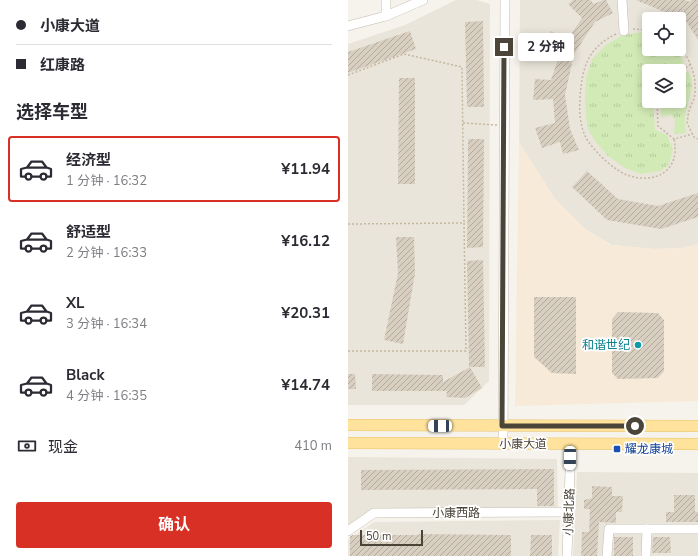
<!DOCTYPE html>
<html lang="zh">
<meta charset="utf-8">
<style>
:root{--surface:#fff;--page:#f7f7f7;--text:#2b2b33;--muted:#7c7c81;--line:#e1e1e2;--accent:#d93025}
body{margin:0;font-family:"Nunito Sans","Noto Sans SC",sans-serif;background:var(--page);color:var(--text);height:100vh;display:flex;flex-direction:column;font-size:15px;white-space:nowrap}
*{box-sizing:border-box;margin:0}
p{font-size:13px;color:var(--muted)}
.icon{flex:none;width:22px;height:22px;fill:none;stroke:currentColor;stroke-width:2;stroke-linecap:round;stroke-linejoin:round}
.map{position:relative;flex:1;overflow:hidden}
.drawer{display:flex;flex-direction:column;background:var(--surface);width:348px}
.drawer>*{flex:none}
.top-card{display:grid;align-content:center;height:88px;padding:0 16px;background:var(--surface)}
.fabs{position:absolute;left:294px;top:12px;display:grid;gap:8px}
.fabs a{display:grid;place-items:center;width:44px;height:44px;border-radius:4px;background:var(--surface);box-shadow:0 2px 10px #0003;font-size:20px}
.scale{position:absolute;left:12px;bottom:10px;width:63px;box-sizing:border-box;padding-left:4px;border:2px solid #4b4439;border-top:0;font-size:11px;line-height:14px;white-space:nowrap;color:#4b4439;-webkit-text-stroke:3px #fff;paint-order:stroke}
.end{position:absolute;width:18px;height:18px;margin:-9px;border:5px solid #4b4439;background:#fff;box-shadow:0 0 0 2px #fff}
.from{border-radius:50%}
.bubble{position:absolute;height:28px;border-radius:4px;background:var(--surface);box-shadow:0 2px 10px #0003;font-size:13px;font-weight:700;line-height:28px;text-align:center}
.car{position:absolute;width:12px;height:24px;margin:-12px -6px;border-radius:5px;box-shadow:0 0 3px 1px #0007;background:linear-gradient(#fff 24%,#345 0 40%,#fff 0 76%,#345 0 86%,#fff 0)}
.top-card b{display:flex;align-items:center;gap:14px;height:38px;font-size:15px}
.top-card b+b{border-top:1px solid var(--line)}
.top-card i{width:10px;height:10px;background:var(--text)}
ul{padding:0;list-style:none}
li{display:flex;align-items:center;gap:12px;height:66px;margin:0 8px 6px;padding:0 8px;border:2px solid transparent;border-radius:4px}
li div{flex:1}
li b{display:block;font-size:15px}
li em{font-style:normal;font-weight:700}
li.on{border-color:var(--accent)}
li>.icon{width:36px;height:36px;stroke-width:1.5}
h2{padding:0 16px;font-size:18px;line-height:48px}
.pay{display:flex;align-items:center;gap:10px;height:44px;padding:0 16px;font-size:15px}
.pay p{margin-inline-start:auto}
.primary-button{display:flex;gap:8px;margin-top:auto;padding:8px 16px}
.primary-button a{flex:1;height:46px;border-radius:4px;background:var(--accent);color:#fff;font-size:16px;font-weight:700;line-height:46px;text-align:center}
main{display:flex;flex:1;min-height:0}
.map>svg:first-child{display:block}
.residential{fill:#eae5da;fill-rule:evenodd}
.commercial{fill:#f7ead8}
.grass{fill:url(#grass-tufts)}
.building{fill:url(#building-hatch)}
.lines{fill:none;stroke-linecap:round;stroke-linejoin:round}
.minor-casing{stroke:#c2bbae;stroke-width:10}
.major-casing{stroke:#e6c16a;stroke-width:12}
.path{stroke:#c4b79f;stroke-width:1.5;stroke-dasharray:2 2;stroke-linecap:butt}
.minor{stroke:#fff;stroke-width:9}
.major{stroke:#ffe39c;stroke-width:11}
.route{stroke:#4b4439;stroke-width:5}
.culture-dot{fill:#0f9aa8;stroke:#fff;stroke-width:1.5}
.transit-dot{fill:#1a4fb4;stroke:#fff;stroke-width:1.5}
.labels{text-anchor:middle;stroke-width:3.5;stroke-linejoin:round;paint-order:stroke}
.culture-label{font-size:12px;fill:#0d838f;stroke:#fff;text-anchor:end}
.street-label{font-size:12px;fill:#4b4439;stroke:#fff}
.transit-label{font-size:12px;fill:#164399;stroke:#fff;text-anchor:start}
</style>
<main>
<section class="drawer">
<div class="top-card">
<b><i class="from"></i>小康大道</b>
<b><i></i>红康路</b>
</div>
<h2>选择车型</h2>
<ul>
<li class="on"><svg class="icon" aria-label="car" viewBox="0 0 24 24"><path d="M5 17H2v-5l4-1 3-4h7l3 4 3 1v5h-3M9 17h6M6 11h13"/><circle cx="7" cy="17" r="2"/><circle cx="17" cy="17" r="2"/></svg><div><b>经济型</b><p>1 分钟 · 16:32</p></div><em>¥11.94</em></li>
<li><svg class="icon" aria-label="car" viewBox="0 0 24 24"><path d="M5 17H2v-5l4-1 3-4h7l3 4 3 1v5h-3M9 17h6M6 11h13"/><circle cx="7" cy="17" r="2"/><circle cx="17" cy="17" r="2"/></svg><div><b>舒适型</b><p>2 分钟 · 16:33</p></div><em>¥16.12</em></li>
<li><svg class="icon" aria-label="car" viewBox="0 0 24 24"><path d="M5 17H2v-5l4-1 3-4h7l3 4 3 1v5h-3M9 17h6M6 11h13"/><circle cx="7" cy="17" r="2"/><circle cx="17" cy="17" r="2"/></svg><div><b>XL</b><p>3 分钟 · 16:34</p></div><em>¥20.31</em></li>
<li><svg class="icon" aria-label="car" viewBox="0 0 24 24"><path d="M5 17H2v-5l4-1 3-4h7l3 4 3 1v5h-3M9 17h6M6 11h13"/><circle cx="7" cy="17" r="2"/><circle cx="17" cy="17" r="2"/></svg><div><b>Black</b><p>4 分钟 · 16:35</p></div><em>¥14.74</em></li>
</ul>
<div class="pay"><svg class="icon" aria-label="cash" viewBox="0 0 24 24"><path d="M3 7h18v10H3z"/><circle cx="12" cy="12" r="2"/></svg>现金<p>410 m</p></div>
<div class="primary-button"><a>确认</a></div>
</section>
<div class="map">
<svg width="350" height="556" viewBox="0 0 350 556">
<defs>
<pattern id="grass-tufts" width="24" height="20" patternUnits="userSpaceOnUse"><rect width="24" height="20" fill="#d2eab5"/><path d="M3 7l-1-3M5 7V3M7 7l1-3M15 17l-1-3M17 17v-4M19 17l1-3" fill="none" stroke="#b6ca9c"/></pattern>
<pattern id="building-hatch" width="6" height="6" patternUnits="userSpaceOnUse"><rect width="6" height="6" fill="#d8cfc1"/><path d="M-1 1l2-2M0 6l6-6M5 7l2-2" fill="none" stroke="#b1aa9e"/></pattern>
</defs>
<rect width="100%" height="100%" fill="#f6f3ec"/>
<!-- residential -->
<g class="residential">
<path d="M108,0H128L142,4L141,381L116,405H0V44L57,25Z"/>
<path d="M172,0H350V244L334,248L306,249L264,245L237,229L207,199L171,142ZM301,19H331V49H301ZM301,71H331V101H301Z"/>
<path d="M0,457L209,459L210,512L26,509L0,526Z"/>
<path d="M229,472L350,473V556H225Z"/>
<path d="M212,520L210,556H0V540L26,522Z"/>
</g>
<!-- commercial -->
<path class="commercial" d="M171,142L207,199L237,229L263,245L306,249L334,248L350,244V401L167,406Z"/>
<!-- grass -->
<g class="grass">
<path d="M295,32L301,34V49H327L331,52L336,63L326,71H301V101H305L307,130L319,135L325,149L321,164L313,171L293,174L277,168L260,156L247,141L239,127L237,99L238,79L244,59L258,45L275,35Z"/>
<path d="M340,71C348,84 341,97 338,111C336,118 337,125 338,133L326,134L327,120L323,115L313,117V101H331V76Z"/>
</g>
<!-- building -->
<g class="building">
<path d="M225,0H242L246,4L255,0H258L265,13L247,22L226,54L217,95L222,129L231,150L215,154L212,142L194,148L187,128L207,123L205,99L185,100L187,79L203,80L211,56L194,49L203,31L219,40L234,18L220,4Z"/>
<path d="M288,0H337L342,2L343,0H350V40L338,21Z"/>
<path d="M135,21L136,107H119L117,22Z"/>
<path d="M62,31L68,49L0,73V52Z"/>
<path d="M51,78H67V184H50Z"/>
<path d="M120,139H136L135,247L119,248Z"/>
<path d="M239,171L270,199L310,206L350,193V217L313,229L259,220L224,187Z"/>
<path d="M48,237H66L67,273L55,344L36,340L50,273Z"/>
<path d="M135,260L137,367H121L119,261Z"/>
<path d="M186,297H228V374L204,373L186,357Z"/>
<path d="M270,312L310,313L316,320V371L310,378L270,379L264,373V319Z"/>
<path d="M122,367L134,388L117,398L98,397L99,391H24V374L95,375V382Z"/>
<path d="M0,374H7L8,389H0Z"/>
<path d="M206,469V506H189V489L13,490V470Z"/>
<path d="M244,486L264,487V496H275L274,512H268V523L251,522L249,556H233L234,532H241L242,509H236V500L244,498Z"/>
<path d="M326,495H347V512H350V522H318V512H326Z"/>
<path d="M71,534L163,535V556H2V536L5,535H71Z"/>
<path d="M183,535H204V556H182Z"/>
<rect x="266" y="537" width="19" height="19"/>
<path d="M305,537H322L323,553H304Z"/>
</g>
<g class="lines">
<defs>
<g id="minor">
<path d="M38,0V16"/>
<path d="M274,0L276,31"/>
<path d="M0,26L38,16L75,0"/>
<path d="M155,444L157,0"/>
<path d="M0,531L26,513L221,512"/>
<path d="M219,556L223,444"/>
<path d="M259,556L261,529H350"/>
<path d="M298,556L299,529"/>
</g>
<g id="major">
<path d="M0,425L350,426"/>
<path d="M0,443L350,444"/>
</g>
</defs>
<!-- minor casing -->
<use href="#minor" class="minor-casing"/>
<!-- major casing -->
<use href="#major" class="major-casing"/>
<!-- path -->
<g class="path">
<path d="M285,29L301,30"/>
<path d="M268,34C244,46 236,61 233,87C231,104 230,126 240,141C248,153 266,170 279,175C307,185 333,171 326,139"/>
<path d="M331,47C344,60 350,81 346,99C345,102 343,105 342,108C340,113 340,118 339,123L346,137L350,139"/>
<path d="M331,72L343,64"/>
<path d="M0,75L56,54L114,67L116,223"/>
<path d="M309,101L310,126L326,139L345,134"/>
<path d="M115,123L149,125"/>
<path d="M0,224L116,223L118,351H0"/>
</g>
<!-- minor -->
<use href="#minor" class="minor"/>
<!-- major -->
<use href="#major" class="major"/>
</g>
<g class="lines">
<!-- route -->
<path class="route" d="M156,47L154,426H287"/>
</g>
<!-- markers -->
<circle class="culture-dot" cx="290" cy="345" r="4"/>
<rect class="transit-dot" x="265" y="445" width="8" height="8" rx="2"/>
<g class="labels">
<!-- culture labels -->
<g class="culture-label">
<text x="282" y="349">和谐世纪</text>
</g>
<!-- street labels -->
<g class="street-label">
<text x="175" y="448">小康大道</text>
<text transform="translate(221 512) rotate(-88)" y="4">小康北路</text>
<text x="108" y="517">小康西路</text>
</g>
<!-- transit labels -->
<g class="transit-label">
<text x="277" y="453">耀龙康城</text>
</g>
</g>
</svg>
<div class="fabs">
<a><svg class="icon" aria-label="locate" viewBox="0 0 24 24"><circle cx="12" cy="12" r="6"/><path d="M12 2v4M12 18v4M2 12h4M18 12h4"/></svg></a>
<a><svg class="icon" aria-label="layers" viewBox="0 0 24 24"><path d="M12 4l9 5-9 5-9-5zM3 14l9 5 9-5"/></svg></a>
</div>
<div class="scale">50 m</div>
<i class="end from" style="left:287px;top:426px"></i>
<i class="end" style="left:156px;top:47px"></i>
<div class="bubble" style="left:170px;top:33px;width:56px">2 分钟</div>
<i class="car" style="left:92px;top:426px;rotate:270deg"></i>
<i class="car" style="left:222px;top:458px;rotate:181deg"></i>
</div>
</main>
